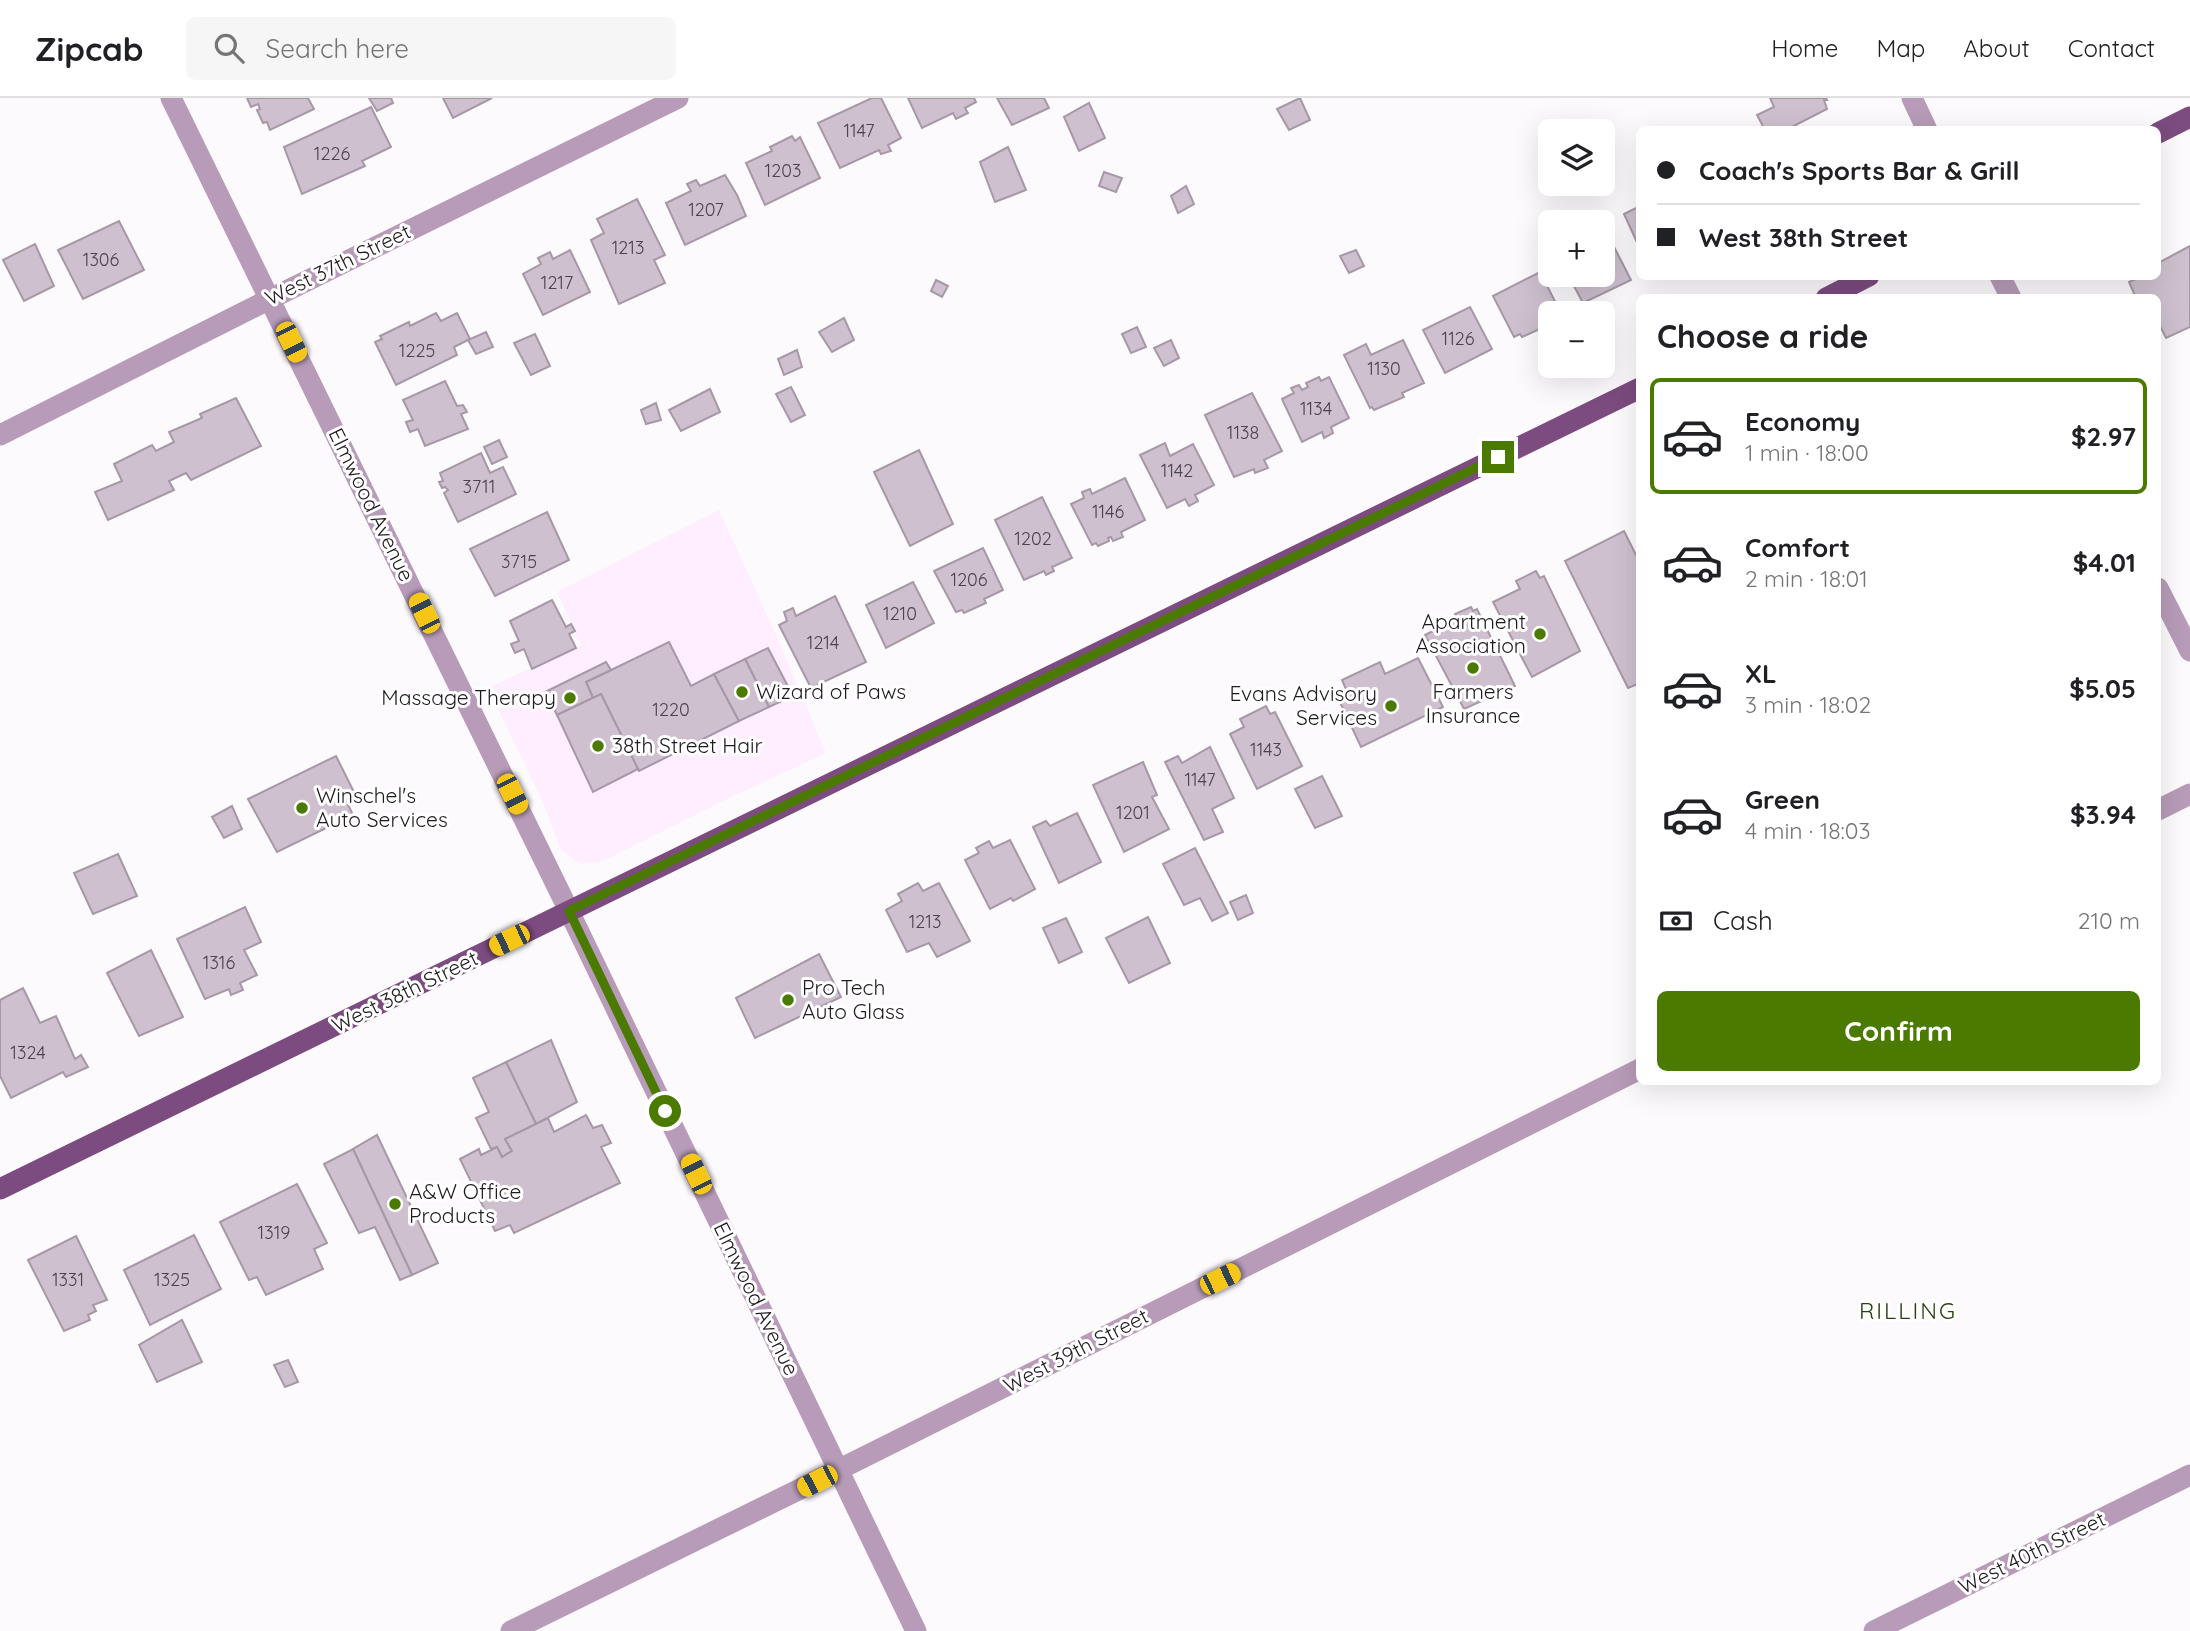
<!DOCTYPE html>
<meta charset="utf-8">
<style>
:root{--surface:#fff;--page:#f6f6f6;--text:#202124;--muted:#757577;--line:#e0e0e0;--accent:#4b7a01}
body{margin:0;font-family:Quicksand,sans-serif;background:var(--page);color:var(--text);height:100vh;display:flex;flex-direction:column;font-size:26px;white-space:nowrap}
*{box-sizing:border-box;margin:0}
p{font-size:23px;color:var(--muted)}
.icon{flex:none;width:38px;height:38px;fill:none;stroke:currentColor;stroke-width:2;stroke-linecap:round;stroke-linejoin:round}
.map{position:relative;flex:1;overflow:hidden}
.details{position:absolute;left:1636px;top:196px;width:525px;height:791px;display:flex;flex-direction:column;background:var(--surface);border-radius:10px;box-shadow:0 7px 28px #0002}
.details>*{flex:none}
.top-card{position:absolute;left:1636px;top:28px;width:525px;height:154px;border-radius:10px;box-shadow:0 7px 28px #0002;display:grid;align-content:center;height:154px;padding:0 21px;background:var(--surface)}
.buttons{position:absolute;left:1538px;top:21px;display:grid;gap:14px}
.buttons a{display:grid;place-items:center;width:77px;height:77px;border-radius:10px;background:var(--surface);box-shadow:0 7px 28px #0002;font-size:35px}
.end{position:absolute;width:32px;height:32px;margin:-16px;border:9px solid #4b7a01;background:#fff;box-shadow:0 0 0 4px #fff}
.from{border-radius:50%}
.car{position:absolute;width:21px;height:42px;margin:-21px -10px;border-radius:9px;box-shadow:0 0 5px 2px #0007;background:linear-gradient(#f5c518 24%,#345 0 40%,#f5c518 0 76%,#345 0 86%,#f5c518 0)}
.top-card b{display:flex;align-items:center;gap:24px;height:66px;font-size:26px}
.top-card b+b{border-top:2px solid var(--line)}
.top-card i{width:18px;height:18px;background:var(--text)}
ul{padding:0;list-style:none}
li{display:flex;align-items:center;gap:21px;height:116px;margin:0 14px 10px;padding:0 7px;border:4px solid transparent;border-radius:10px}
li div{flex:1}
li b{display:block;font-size:26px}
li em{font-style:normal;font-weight:700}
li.active{border-color:var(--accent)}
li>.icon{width:63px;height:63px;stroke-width:1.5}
h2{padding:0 21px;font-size:32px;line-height:84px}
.pay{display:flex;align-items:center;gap:18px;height:77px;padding:0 21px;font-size:26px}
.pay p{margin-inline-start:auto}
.action{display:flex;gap:14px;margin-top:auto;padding:14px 21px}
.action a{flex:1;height:80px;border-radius:10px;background:var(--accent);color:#fff;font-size:28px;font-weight:700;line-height:80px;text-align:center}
header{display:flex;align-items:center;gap:42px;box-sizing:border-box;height:98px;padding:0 35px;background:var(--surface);border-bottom:2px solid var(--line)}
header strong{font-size:33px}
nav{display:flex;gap:38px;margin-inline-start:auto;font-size:24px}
.search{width:490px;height:63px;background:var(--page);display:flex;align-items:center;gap:18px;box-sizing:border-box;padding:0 24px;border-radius:10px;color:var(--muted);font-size:26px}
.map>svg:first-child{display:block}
.built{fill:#feeeff}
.building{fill:#cec0ce;stroke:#a698a6;stroke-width:2}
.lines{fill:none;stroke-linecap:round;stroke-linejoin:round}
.minor{stroke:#b79bb8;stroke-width:21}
.major{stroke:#7c4b7f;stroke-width:21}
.route{stroke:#4b7a01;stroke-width:9}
.poi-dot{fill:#4b7a01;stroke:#fff;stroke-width:2.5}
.labels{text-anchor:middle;stroke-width:6;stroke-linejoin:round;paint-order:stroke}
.number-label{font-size:18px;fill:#4b444b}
.street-label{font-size:21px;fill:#1f1a1f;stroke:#fff}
.poi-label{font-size:21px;fill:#1f1a1f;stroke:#fff;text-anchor:start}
.neighbourhood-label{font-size:23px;letter-spacing:2px;fill:#29410f;stroke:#fff}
</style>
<header>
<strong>Zipcab</strong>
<div class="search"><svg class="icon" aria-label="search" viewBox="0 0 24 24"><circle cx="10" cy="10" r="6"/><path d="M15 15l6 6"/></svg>Search here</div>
<nav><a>Home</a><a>Map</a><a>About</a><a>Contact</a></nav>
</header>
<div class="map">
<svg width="2190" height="1533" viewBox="0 0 2190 1533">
<rect width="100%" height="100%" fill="#fdfafd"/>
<!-- built -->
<path class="built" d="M719,412L773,530L826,655L729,700L603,763L583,766L574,762L560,750L543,704L488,590L581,547L557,494Z"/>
<!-- building -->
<g class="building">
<path d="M247,0H308L314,11L270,32L267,24L263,25L257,12L260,11L258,6L251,9Z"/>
<path d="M369,0H391L393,5L377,13Z"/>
<path d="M443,0H492L453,20Z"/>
<path d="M872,0H881L901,40L888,47L891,53L881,56L879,52L840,70L818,25Z"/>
<path d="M908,0H974L976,4L965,10L968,15L956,21L953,15L922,30Z"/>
<path d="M997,0H1044L1049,10L1012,27Z"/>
<path d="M1300,0L1310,22L1289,32L1277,11Z"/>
<path d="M1770,0H1826L1827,2H1824L1827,11L1786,32H1765L1757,17L1774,9Z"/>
<path d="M1089,5L1105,40L1079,53L1064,19Z"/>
<path d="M371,9L391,49L362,63L365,68L302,96L284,49Z"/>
<path d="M1557,25L1561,33H1550V46L1544,30Z"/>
<path d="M792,38L795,43L800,39L820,80L765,107L746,65L772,53L770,49Z"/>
<path d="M1008,49L1026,92L995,104L980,64Z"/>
<path d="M1104,74L1122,80L1116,94L1099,88Z"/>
<path d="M725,77L737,97L746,118L685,147L666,105L691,93L687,86L696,82L700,88Z"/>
<path d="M1186,88L1194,106L1178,115L1171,98Z"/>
<path d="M637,101L665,157L654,162L665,185L619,206L591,142L604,135L597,121Z"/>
<path d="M1640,108V151L1624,116Z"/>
<path d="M119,123L144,172L83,201L58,152Z"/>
<path d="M1609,139L1631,182L1583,205L1568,177H1603V142Z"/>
<path d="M35,146L54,188L24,203L3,162Z"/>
<path d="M2190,148V229L2166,240L2158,224V200H2136L2129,184L2136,181L2135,178H2158V165Z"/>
<path d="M570,152L590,194L543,217L523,176L541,166L538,160L550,154L553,161Z"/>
<path d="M1356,152L1364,168L1349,175L1340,158Z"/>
<path d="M1540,174L1561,215H1550V221L1542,226L1544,229L1522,239L1520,236L1514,239L1493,198Z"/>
<path d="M936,182L948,188L942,199L931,193Z"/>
<path d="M1470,209L1492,251L1445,275L1423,232Z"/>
<path d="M436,215L441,223L457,215L470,241L454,249L457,257L396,287L375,244L382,241L380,238L409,224L410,228Z"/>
<path d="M844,220L854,242L832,254L819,234Z"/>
<path d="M1137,229L1146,249L1131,255L1122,236Z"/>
<path d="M486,234L493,249L476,256L468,242Z"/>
<path d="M535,236L550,268L531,277L514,245Z"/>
<path d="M1171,242L1179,260L1164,268L1154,250Z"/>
<path d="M1403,242L1424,285L1402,295L1404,299L1374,312L1372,309L1370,310L1344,257L1366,246L1371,257Z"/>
<path d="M797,252L802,269L784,277L778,261Z"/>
<path d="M1319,279L1321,283L1329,279L1349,320L1331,329L1333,335L1324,340L1322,334L1302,344L1282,301L1294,295L1291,290L1299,287L1302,292L1308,289L1306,285Z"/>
<path d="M445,283L457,308L463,307L467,314L461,316L468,331L425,348L418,331L410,334L406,324L413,322L403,302Z"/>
<path d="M791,289L805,317L791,324L776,296Z"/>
<path d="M710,291L720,314L681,333L669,312Z"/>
<path d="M1252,295L1282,353L1264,362L1268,370L1255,375L1254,371L1234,379L1205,317Z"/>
<path d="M236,300L261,348L191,382L186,375L169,383L174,392L108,422L95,394L122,383L114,366L152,347L156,353L174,344L169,334L202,320L200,316Z"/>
<path d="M656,305L661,322L646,326L641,312Z"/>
<path d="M499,342L507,359L492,366L484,349Z"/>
<path d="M1165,345L1170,358L1193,346L1214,387L1195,397L1198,403L1189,408L1185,401L1167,410L1140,357Z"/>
<path d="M919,352L953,426L910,448L874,374Z"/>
<path d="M481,355L490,375L503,369L516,396L458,424L444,395L448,392L445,389L442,390L439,384L443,383L440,375Z"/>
<path d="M1125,380L1145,422L1121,434L1123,439L1113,443L1111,439L1108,440L1109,443L1098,448L1096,445L1092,447L1071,406L1084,400L1082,394L1090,391L1092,396Z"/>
<path d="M1042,399L1072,460L1052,469L1054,473L1046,477L1044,473L1024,482L995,422Z"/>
<path d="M547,414L569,462L495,498L470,451Z"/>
<path d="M1624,433L1640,465V585L1628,590L1565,463Z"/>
<path d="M983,450L1003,492L984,501L986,505L964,515L962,512L956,514L934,473Z"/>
<path d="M1536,473L1540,480L1544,478L1580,553L1532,579L1493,504L1520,491L1516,483Z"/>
<path d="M913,484L934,525L886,550L866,507Z"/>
<path d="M835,498L866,564L811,590L779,527L787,523L784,514L793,510L796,518Z"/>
<path d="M552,502L566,529L571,526L575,533L569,536L576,550L532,571L524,551L515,555L511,546L519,543L510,523Z"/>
<path d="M1471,509L1473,513L1477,511L1515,588L1464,611L1425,537L1457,521L1455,516Z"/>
<path d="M669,544L691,588L714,576L739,623L639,673L601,596L593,600L586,584Z"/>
<path d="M768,550L793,598L769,609L745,561Z"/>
<path d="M1418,560L1443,609L1361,649L1338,600L1348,596L1342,582L1380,564L1385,576Z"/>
<path d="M745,561L769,609L739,623L714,576Z"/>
<path d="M606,564L611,572L586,584L593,600L557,617L545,594Z"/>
<path d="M601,596L638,671L593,694L557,617Z"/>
<path d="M1266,608L1270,616L1275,614L1302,668L1257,691L1230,636L1244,629L1240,621Z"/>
<path d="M1210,649L1234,700L1212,711L1223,734L1204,742L1165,664L1178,658L1182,665Z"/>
<path d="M336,658L353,692L343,696L353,717L277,754L248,701Z"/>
<path d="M1143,664L1157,697L1152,699L1169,731L1124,754L1093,687Z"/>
<path d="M1322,678L1342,718L1315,730L1295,691Z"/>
<path d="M232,708L242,731L224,740L212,719Z"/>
<path d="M1077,715L1101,764L1059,785L1033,729L1046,723L1050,728Z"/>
<path d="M1010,742L1035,791L1013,803L1011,800L990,811L965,762L979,755L976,750L989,743L993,750Z"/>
<path d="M1195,750L1228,815L1212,823L1200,800L1184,807L1163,766Z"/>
<path d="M118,756L137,798L93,816L74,775Z"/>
<path d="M918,785L923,793L939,785L970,843L937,859L929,845L907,854L886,812L902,803L898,796Z"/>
<path d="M1246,797L1253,815L1238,822L1230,804Z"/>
<path d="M245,809L261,844L244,852L257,877L240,885L243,892L231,897L229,891L205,901L177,841Z"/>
<path d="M1148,819L1170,865L1129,885L1106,840Z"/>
<path d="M1066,820L1082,854L1059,865L1043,830Z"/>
<path d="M151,852L183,919L139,938L107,875Z"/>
<path d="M819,856L841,899L755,940L736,900Z"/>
<path d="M23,890L40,925L56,918L75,961L81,957L88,969L66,979L63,974L11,1000L0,978V902Z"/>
<path d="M551,942L577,1004L536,1026L506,964Z"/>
<path d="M506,964L536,1026L505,1041L512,1053L502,1059L497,1049L491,1051L476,1020L489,1014L473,980Z"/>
<path d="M586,1017L593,1030L602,1027L611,1045L601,1049L620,1085L514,1135L510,1127L495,1133L460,1061L479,1051L481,1057L497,1049L502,1059L512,1053L505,1041L548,1020L554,1034Z"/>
<path d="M377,1037L438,1165L412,1177L353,1051Z"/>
<path d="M353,1051L412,1177L400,1182L375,1129L359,1135L324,1066Z"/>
<path d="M297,1086L327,1145L314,1151L323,1171L266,1197L257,1179L249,1182L220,1124Z"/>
<path d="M194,1137L221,1191L150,1227L124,1172Z"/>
<path d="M76,1138L107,1202L93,1207L96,1213L88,1217L90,1222L64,1233L28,1162Z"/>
<path d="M182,1222L202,1264L157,1284L139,1247Z"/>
<path d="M288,1262L298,1284L285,1289L274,1267Z"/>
</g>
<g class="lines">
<!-- minor -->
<g class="minor">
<path d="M171,0L569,813L916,1533"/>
<path d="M1912,0L1927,32"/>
<path d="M2000,178L2011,200"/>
<path d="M0,337L270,201L678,0"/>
<path d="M2158,490L2190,553"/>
<path d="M2158,712L2190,696"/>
<path d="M511,1533L794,1394L1640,971"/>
<path d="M1874,1533L2190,1377"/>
</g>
<!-- major -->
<g class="major">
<path d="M2158,35L2190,19"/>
<path d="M1826,200L1869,178"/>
<path d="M0,1091L1640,290"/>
</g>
</g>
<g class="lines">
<!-- route -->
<path class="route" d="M665,1013L569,813L1498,359"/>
</g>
<!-- markers -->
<g class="poi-dot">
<circle cx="1540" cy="536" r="7"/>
<circle cx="1473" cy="570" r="7"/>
<circle cx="742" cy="594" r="7"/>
<circle cx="570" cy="600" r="7"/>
<circle cx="1391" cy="608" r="7"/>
<circle cx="598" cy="648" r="7"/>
<circle cx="302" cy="710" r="7"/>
<circle cx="788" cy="902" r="7"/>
<circle cx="395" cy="1106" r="7"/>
</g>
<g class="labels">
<!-- number labels -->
<g class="number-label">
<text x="859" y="39">1147</text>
<text x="332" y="62">1226</text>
<text x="783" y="79">1203</text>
<text x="706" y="118">1207</text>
<text x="628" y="156">1213</text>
<text x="101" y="168">1306</text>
<text x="557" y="191">1217</text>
<text x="1458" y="247">1126</text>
<text x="417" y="259">1225</text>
<text x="1384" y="277">1130</text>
<text x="1316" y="317">1134</text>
<text x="1243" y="341">1138</text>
<text x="1177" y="379">1142</text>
<text x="479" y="395">3711</text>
<text x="1108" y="420">1146</text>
<text x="1033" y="447">1202</text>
<text x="519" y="470">3715</text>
<text x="969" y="488">1206</text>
<text x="900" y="522">1210</text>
<text x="823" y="551">1214</text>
<text x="671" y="618">1220</text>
<text x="1266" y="658">1143</text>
<text x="1200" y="688">1147</text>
<text x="1133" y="721">1201</text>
<text x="925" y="830">1213</text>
<text x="219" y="871">1316</text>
<text x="28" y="961">1324</text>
<text x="274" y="1141">1319</text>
<text x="68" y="1188">1331</text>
<text x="172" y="1188">1325</text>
</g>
<!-- street labels -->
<g class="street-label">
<text transform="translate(338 167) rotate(-26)" y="7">West 37th Street</text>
<text transform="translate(371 407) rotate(64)" y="7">Elmwood Avenue</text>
<text transform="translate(405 894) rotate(-26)" y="7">West 38th Street</text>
<text transform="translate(756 1201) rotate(64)" y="7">Elmwood Avenue</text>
<text transform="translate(1076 1253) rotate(-27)" y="7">West 39th Street</text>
<text transform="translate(2032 1455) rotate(-26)" y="7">West 40th Street</text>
</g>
<!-- poi labels -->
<g class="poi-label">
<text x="1526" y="531" text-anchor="end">Apartment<tspan x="1526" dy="24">Association</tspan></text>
<text x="756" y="601">Wizard of Paws</text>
<text x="1473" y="601" text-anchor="middle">Farmers<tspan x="1473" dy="24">Insurance</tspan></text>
<text x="1377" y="603" text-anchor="end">Evans Advisory<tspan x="1377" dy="24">Services</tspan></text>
<text x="556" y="607" text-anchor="end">Massage Therapy</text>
<text x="612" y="655">38th Street Hair</text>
<text x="316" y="705">Winschel's<tspan x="316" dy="24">Auto Services</tspan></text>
<text x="802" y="897">Pro Tech<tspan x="802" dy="24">Auto Glass</tspan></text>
<text x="409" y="1101">A&amp;W Office<tspan x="409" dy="24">Products</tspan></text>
</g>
<!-- neighbourhood labels -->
<g class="neighbourhood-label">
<text x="1908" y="1221">RILLING</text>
</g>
</g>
</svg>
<div class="buttons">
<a><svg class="icon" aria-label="layers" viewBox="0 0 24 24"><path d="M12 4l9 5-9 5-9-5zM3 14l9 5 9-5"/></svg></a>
<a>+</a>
<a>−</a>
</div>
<i class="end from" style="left:665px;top:1013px"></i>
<i class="end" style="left:1498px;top:359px"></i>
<i class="car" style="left:291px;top:244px;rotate:154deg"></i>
<i class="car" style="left:424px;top:515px;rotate:334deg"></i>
<i class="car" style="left:512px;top:696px;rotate:154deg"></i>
<i class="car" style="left:509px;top:842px;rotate:244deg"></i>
<i class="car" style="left:696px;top:1076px;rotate:334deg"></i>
<i class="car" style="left:1220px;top:1181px;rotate:64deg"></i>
<i class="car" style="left:817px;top:1383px;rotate:243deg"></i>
<div class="top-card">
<b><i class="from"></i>Coach's Sports Bar &amp; Grill</b>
<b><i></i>West 38th Street</b>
</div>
<section class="details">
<h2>Choose a ride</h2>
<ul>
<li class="active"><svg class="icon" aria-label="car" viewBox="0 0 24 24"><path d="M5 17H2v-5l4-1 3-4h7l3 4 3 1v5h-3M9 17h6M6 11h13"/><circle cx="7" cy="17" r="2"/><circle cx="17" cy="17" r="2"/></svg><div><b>Economy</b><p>1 min · 18:00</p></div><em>$2.97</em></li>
<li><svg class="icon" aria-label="car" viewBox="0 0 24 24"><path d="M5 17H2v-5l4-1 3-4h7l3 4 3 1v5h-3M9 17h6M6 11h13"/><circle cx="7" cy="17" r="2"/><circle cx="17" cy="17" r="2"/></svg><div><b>Comfort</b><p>2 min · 18:01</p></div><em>$4.01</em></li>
<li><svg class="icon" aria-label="car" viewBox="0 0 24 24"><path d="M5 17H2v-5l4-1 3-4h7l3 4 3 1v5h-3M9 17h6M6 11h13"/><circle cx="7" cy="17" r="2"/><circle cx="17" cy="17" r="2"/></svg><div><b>XL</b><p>3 min · 18:02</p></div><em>$5.05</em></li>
<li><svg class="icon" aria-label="car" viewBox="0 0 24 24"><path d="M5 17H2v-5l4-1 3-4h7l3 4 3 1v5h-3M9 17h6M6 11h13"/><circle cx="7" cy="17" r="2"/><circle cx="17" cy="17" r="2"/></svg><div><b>Green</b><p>4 min · 18:03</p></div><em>$3.94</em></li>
</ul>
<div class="pay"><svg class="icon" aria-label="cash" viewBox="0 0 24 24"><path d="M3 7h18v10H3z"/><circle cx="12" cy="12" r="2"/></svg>Cash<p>210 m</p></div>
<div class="action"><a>Confirm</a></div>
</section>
</div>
